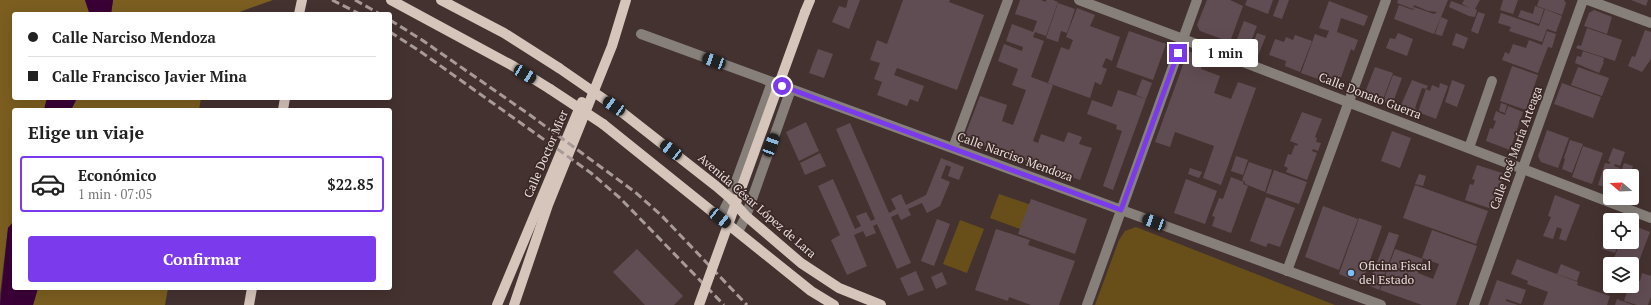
<!DOCTYPE html>
<html lang="es">
<meta charset="utf-8">
<style>
:root{--surface:#fff;--page:#f6f6f6;--text:#222;--muted:#767676;--line:#e0e0e0;--accent:#7c3aed}
body{margin:0;font-family:"PT Serif",serif;background:var(--page);color:var(--text);height:100vh;display:flex;flex-direction:column;font-size:15px;white-space:nowrap}
*{box-sizing:border-box;margin:0}
p{font-size:13px;color:var(--muted)}
.icon{flex:none;width:22px;height:22px;fill:none;stroke:currentColor;stroke-width:2;stroke-linecap:round;stroke-linejoin:round}
.map{position:relative;flex:1;overflow:hidden}
.details{position:absolute;left:12px;top:108px;width:380px;height:182px;display:flex;flex-direction:column;background:var(--surface);border-radius:4px;box-shadow:0 4px 16px #0002}
.details>*{flex:none}
.banner{position:absolute;left:12px;top:12px;width:380px;height:88px;border-radius:4px;box-shadow:0 4px 16px #0002;display:grid;align-content:center;height:88px;padding:0 16px;background:var(--surface)}
.needle{width:26px;rotate:289deg}
.fabs{position:absolute;left:1603px;top:169px;display:grid;gap:8px}
.fabs a{display:grid;place-items:center;width:36px;height:36px;border-radius:4px;background:var(--surface);box-shadow:0 4px 16px #0002;font-size:20px}
.end{position:absolute;width:18px;height:18px;margin:-9px;border:5px solid #7c3aed;background:#fff;box-shadow:0 0 0 2px #fff}
.from{border-radius:50%}
.bubble{position:absolute;height:28px;border-radius:4px;background:var(--surface);box-shadow:0 4px 16px #0002;font-size:13px;font-weight:700;line-height:28px;text-align:center}
.car{position:absolute;width:12px;height:24px;margin:-12px -6px;border-radius:5px;box-shadow:0 0 3px 1px #0007;background:linear-gradient(#222 24%,#8ab4d8 0 40%,#222 0 76%,#8ab4d8 0 86%,#222 0)}
.banner b{display:flex;align-items:center;gap:14px;height:38px;font-size:15px}
.banner b+b{border-top:1px solid var(--line)}
.banner i{width:10px;height:10px;background:var(--text)}
ul{padding:0;list-style:none}
li{display:flex;align-items:center;gap:12px;height:56px;margin:0 8px 6px;padding:0 8px;border:2px solid transparent;border-radius:4px}
li div{flex:1}
li b{display:block;font-size:15px}
li em{font-style:normal;font-weight:700}
li.selected{border-color:var(--accent)}
li>.icon{width:36px;height:36px;stroke-width:1.5}
h2{padding:0 16px;font-size:18px;line-height:48px}
.button{display:flex;gap:8px;margin-top:auto;padding:8px 16px}
.button a{flex:1;height:46px;border-radius:4px;background:var(--accent);color:#fff;font-size:16px;font-weight:700;line-height:46px;text-align:center}
.map>svg:first-child{display:block}
.green{fill:#684f1a}
.forest{fill:#7b5e20}
.water{fill:#3a0137}
.building{fill:#604d53}
.lines{fill:none;stroke-linecap:round;stroke-linejoin:round}
.minor{stroke:#867f7a;stroke-width:10}
.major{stroke:#d5c5bb;stroke-width:10}
.rail{stroke:#a89a98;stroke-width:3;stroke-dasharray:8 4;stroke-linecap:butt}
.major-bridge{stroke:#d5c5bb;stroke-width:10}
.route{stroke:#7c3aed;stroke-width:5}
.poi-dot{fill:#7bbef8;stroke:#3a2826;stroke-width:1.5}
.labels{text-anchor:middle;stroke-width:3.5;stroke-linejoin:round;paint-order:stroke}
.street-label{font-size:12px;fill:#eadedc;stroke:#3a2826}
.poi-label{font-size:12px;fill:#eadedc;stroke:#3a2826;text-anchor:start}
</style>
<div class="map">
<svg width="1651" height="305" viewBox="0 0 1651 305">
<rect width="100%" height="100%" fill="#443230"/>
<!-- green -->
<g class="green">
<path d="M999,194L1043,209L1034,234L990,218Z"/>
<path d="M960,220L984,229L967,273L943,264Z"/>
<path d="M1136,227L1335,305H1095L1119,240L1125,231Z"/>
</g>
<!-- forest -->
<g class="forest">
<path d="M0,0H85L89,12L88,14H14V98H47L44,110H14V221L8,228L0,294Z"/>
<path d="M113,0H273L234,14H111Z"/>
<path d="M77,98H201L199,110H71Z"/>
<path d="M38,288H168L165,305H33Z"/>
</g>
<!-- water -->
<g class="water">
<path d="M85,0H113L111,14H88L89,12Z"/>
<path d="M47,98H77L71,110H44Z"/>
<path d="M14,221V288H38L33,305H0L8,228Z"/>
</g>
<!-- building -->
<g class="building">
<path d="M848,0H860L849,29L832,22L839,6L846,8Z"/>
<path d="M903,0H950L949,2L984,15L957,90L897,68L894,75L924,86L918,102L910,99L907,106L877,95L882,82L874,79L880,63L870,60L877,40L887,44Z"/>
<path d="M1020,0H1041L1046,2V0H1053L1058,2L1046,36L1035,32L1033,37L1044,41L1031,77L1053,85L1033,141L1038,143L1041,134L1064,142L1068,132L1082,137L1079,144L1092,148L1080,180L964,138L980,96L1007,105L1002,121L1013,125L1026,90L1012,85L1018,69L998,61L1004,44L1022,51L1023,47L1006,41L1012,24L1033,32L1037,21L1015,14Z"/>
<path d="M1207,0H1230L1243,6L1230,42L1200,31L1197,25Z"/>
<path d="M1247,0H1273L1268,14L1245,5Z"/>
<path d="M1279,0H1289L1282,19L1273,16Z"/>
<path d="M1398,0H1448L1434,34L1394,19L1399,5L1413,10L1414,7L1434,14L1437,12L1428,11L1414,5L1413,9L1397,3Z"/>
<path d="M1464,0H1480L1475,9L1477,10L1475,17L1469,16L1449,7L1451,1L1470,8L1462,4Z"/>
<path d="M1503,0H1518L1513,14L1500,10Z"/>
<path d="M1539,0H1564L1566,3L1562,15L1537,6Z"/>
<path d="M1631,0H1648L1646,6Z"/>
<path d="M1329,1L1368,16L1364,26L1341,18L1337,32L1358,40L1354,51L1351,49L1338,86L1301,73L1315,34L1326,38L1329,31L1319,28Z"/>
<path d="M1058,3L1075,9L1067,33L1061,31L1058,42L1046,38Z"/>
<path d="M1535,6L1544,9L1539,24L1518,17L1521,10L1533,14Z"/>
<path d="M1077,8L1095,15L1090,26L1120,37L1112,61L1106,58L1102,67L1107,69L1101,85L1095,82L1090,98L1048,83L1061,47L1069,50L1073,40L1066,37Z"/>
<path d="M1545,9L1562,16L1556,32L1547,29L1542,42L1509,31L1511,27L1498,23L1501,13L1539,26Z"/>
<path d="M1594,10L1612,17L1607,34L1584,26L1589,13Z"/>
<path d="M1478,12L1485,14L1478,34L1471,31Z"/>
<path d="M1441,17L1448,20L1442,36L1435,34Z"/>
<path d="M1244,21L1257,26L1248,49L1235,44Z"/>
<path d="M1587,28L1622,40L1615,61L1576,48L1578,45L1581,46Z"/>
<path d="M1645,30L1651,32V59L1642,72L1628,66L1632,56L1635,57Z"/>
<path d="M1129,31L1166,44L1153,80L1116,67Z"/>
<path d="M1547,31L1556,34L1552,48L1548,47L1538,73L1502,60L1505,52L1509,54L1513,44L1526,48L1529,40L1542,45Z"/>
<path d="M1257,33L1266,36L1257,58L1249,55Z"/>
<path d="M1398,33L1413,39L1407,56L1386,48L1390,38L1395,39Z"/>
<path d="M1456,33L1468,38L1464,49L1452,45Z"/>
<path d="M1295,35L1312,41L1300,72L1285,66L1286,61L1269,55L1275,39L1284,42L1286,37L1293,40Z"/>
<path d="M818,49L833,54L824,78L809,73Z"/>
<path d="M1188,51L1205,58L1201,69L1220,76L1214,93L1231,99L1238,82L1256,88L1221,185L1203,178L1214,146L1175,132L1170,147L1155,142Z"/>
<path d="M1583,51L1604,58L1603,62H1604L1599,73L1575,63L1577,56L1581,57Z"/>
<path d="M1512,66L1538,75L1526,110L1500,101Z"/>
<path d="M1375,67L1393,73L1382,102L1364,95Z"/>
<path d="M1578,67L1609,78L1602,96L1571,85Z"/>
<path d="M1393,75L1402,78L1392,105L1383,102Z"/>
<path d="M1142,79L1152,83L1146,99L1136,95Z"/>
<path d="M1412,80L1428,86L1426,89L1430,91L1432,85L1439,88L1440,83L1448,86L1436,119L1418,112L1426,89L1422,88L1415,108L1418,111L1416,115L1410,113L1411,109L1401,105Z"/>
<path d="M1452,80L1465,85L1457,107L1445,102Z"/>
<path d="M1562,83L1601,97L1593,118L1554,104Z"/>
<path d="M1118,90L1146,99L1113,190L1103,186L1122,131L1116,129L1117,125L1087,114L1092,100L1112,107Z"/>
<path d="M1501,103L1507,105L1505,113L1499,111Z"/>
<path d="M1508,106L1523,112L1510,150L1486,141L1490,128L1493,129L1496,121L1493,120L1496,111L1505,115Z"/>
<path d="M1302,112L1322,119L1315,137L1317,138L1316,142L1321,143L1318,151L1313,149L1312,151L1317,153L1307,180L1286,172L1288,168L1284,166L1288,154L1291,155L1295,145L1297,146L1298,144L1290,141Z"/>
<path d="M806,122L819,151L799,161L786,132Z"/>
<path d="M850,123L889,213L896,209L891,199L901,194L906,205L926,195L941,158L964,167L959,180L948,176L951,167L946,165L941,178L950,182L940,206L927,213L922,203L908,209L911,215L901,220L898,214L891,217L911,263L897,269L877,224L873,226L876,233L866,237L863,231L854,235L867,266L847,275L831,240L840,235L818,186L833,179L855,229L861,226L856,216L866,212L871,221L875,219L836,129Z"/>
<path d="M1547,130L1569,138L1558,168L1541,162L1538,156Z"/>
<path d="M1392,131L1411,138L1400,168L1381,161Z"/>
<path d="M1570,140L1583,144L1572,173L1562,169L1565,159L1564,158Z"/>
<path d="M1583,146L1603,153L1592,184L1572,177Z"/>
<path d="M1613,148L1625,152L1620,166L1615,164L1614,166L1620,168L1617,176H1610V189L1598,185L1605,163L1610,164V162L1608,161Z"/>
<path d="M820,153L826,166L805,175L800,163Z"/>
<path d="M1236,156L1248,160L1243,175L1231,171Z"/>
<path d="M1249,162L1272,170L1265,192L1245,184V182L1242,180Z"/>
<path d="M1624,163L1633,166L1629,176L1620,175Z"/>
<path d="M1477,165L1502,173L1503,178L1492,209L1465,200L1470,184L1473,185L1475,180L1472,179Z"/>
<path d="M1190,168L1202,172L1199,178L1188,174Z"/>
<path d="M1274,170L1307,182L1299,204L1266,193Z"/>
<path d="M1419,174L1426,176L1423,186L1415,184Z"/>
<path d="M1231,177L1244,182L1243,184L1248,186L1231,233L1212,226L1215,217L1212,216L1219,198L1223,199Z"/>
<path d="M1186,179L1217,191L1205,224L1174,213Z"/>
<path d="M1415,185L1488,211L1476,244L1403,218Z"/>
<path d="M1555,195L1580,205L1566,241L1559,239L1562,229L1557,227L1553,239L1543,236L1551,217L1548,216Z"/>
<path d="M1266,197L1295,208L1280,247L1268,243L1266,247L1250,241Z"/>
<path d="M1031,199L1087,219L1075,254L1018,234Z"/>
<path d="M1323,206L1358,219L1339,270L1305,257Z"/>
<path d="M1359,218L1382,226L1362,283L1339,274Z"/>
<path d="M937,219L950,224L934,266L921,261Z"/>
<path d="M1632,225L1650,232L1636,269L1632,268V264H1622L1613,261L1620,242H1632Z"/>
<path d="M996,229L1030,240L1028,245L1075,261L1059,305H1031L1009,297L1008,301L975,290Z"/>
<path d="M1432,230L1477,246L1456,305H1422L1380,290L1395,249L1423,259L1418,273L1433,279L1439,264L1422,258Z"/>
<path d="M1389,232L1399,235L1379,290L1368,285Z"/>
<path d="M1606,236L1610,238V242H1619L1615,253L1602,249Z"/>
<path d="M637,249L683,296L674,305H645L613,272Z"/>
<path d="M1517,259L1578,282L1577,285L1610,296L1607,305H1570L1576,287L1570,305H1543L1548,292L1527,284L1528,281L1511,274Z"/>
<path d="M1561,264L1580,272L1577,281L1557,274Z"/>
<path d="M916,271L924,290L908,296L900,278Z"/>
<path d="M942,272L947,284L936,289L931,277Z"/>
<path d="M1642,273L1651,276V297L1648,305H1637L1624,301L1628,288L1632,286L1633,279L1640,281Z"/>
<path d="M1497,280L1526,290L1521,304L1506,299V301L1518,305H1488Z"/>
<path d="M1617,299L1633,305H1615Z"/>
</g>
<g class="lines">
<!-- minor -->
<g class="minor">
<path d="M1079,0L1183,39L1651,218"/>
<path d="M1588,0L1651,23"/>
<path d="M641,34L1381,305"/>
<path d="M953,148L1008,0"/>
<path d="M1469,148L1492,81"/>
<path d="M720,218L730,198L772,82"/>
<path d="M738,232L746,216L791,89"/>
<path d="M1287,271L1386,0"/>
<path d="M1087,305L1197,0"/>
<path d="M1474,305L1583,0"/>
</g>
<!-- major -->
<g class="major">
<path d="M391,0L513,66L550,89"/>
<path d="M441,0L504,33L559,68"/>
<path d="M805,12L810,0"/>
<path d="M299,14L302,0"/>
<path d="M614,106L716,186L730,198L746,216L801,263L839,288L881,305"/>
<path d="M283,110L285,98"/>
<path d="M603,124L811,291L834,305"/>
<path d="M249,305L252,288"/>
<path d="M497,305L582,102"/>
<path d="M514,305L548,205L612,46L626,0"/>
</g>
<!-- rail -->
<g class="rail">
<path d="M332,0L360,14"/>
<path d="M355,0L380,14"/>
<path d="M390,20L422,40L530,115L635,192L661,215L747,305"/>
<path d="M390,32L421,52L591,173L620,198L724,305"/>
</g>
<!-- major-bridge -->
<g class="major-bridge">
<path d="M559,68L614,106"/>
<path d="M550,89L603,124"/>
<path d="M699,305L805,12"/>
</g>
</g>
<g class="lines">
<!-- route -->
<path class="route" d="M782,86L1121,210L1178,53"/>
</g>
<!-- markers -->
<circle class="poi-dot" cx="1351" cy="273" r="4"/>
<g class="labels">
<!-- street labels -->
<g class="street-label">
<text transform="translate(1370 96) rotate(21)" y="4">Calle Donato Guerra</text>
<text transform="translate(1516 148) rotate(-70)" y="4">Calle José María Arteaga</text>
<text transform="translate(546 154) rotate(-67)" y="4">Calle Doctor Mier</text>
<text transform="translate(1015 157) rotate(20)" y="4">Calle Narciso Mendoza</text>
<text transform="translate(757 206) rotate(41)" y="4">Avenida César López de Lara</text>
</g>
<!-- poi labels -->
<g class="poi-label">
<text x="1359" y="270">Oficina Fiscal<tspan x="1359" dy="14">del Estado</tspan></text>
</g>
</g>
</svg>
<div class="fabs">
<a><svg class="needle" viewBox="-14 -14 28 28"><path d="M0-13l5 13h-10z" fill="#e53935"/><path d="M0 13l5-13h-10z" fill="#767676"/></svg></a>
<a><svg class="icon" aria-label="locate" viewBox="0 0 24 24"><circle cx="12" cy="12" r="6"/><path d="M12 2v4M12 18v4M2 12h4M18 12h4"/></svg></a>
<a><svg class="icon" aria-label="layers" viewBox="0 0 24 24"><path d="M12 4l9 5-9 5-9-5zM3 14l9 5 9-5"/></svg></a>
</div>
<i class="end from" style="left:782px;top:86px"></i>
<i class="end" style="left:1178px;top:53px"></i>
<div class="bubble" style="left:1192px;top:39px;width:66px">1 min</div>
<i class="car" style="left:714px;top:61px;rotate:290deg"></i>
<i class="car" style="left:525px;top:74px;rotate:122deg"></i>
<i class="car" style="left:614px;top:106px;rotate:305deg"></i>
<i class="car" style="left:771px;top:145px;rotate:20deg"></i>
<i class="car" style="left:671px;top:150px;rotate:308deg"></i>
<i class="car" style="left:720px;top:218px;rotate:129deg"></i>
<i class="car" style="left:1154px;top:222px;rotate:290deg"></i>
<div class="banner">
<b><i class="from"></i>Calle Narciso Mendoza</b>
<b><i></i>Calle Francisco Javier Mina</b>
</div>
<section class="details">
<h2>Elige un viaje</h2>
<ul>
<li class="selected"><svg class="icon" aria-label="car" viewBox="0 0 24 24"><path d="M5 17H2v-5l4-1 3-4h7l3 4 3 1v5h-3M9 17h6M6 11h13"/><circle cx="7" cy="17" r="2"/><circle cx="17" cy="17" r="2"/></svg><div><b>Económico</b><p>1 min · 07:05</p></div><em>$22.85</em></li>
</ul>
<div class="button"><a>Confirmar</a></div>
</section>
</div>
